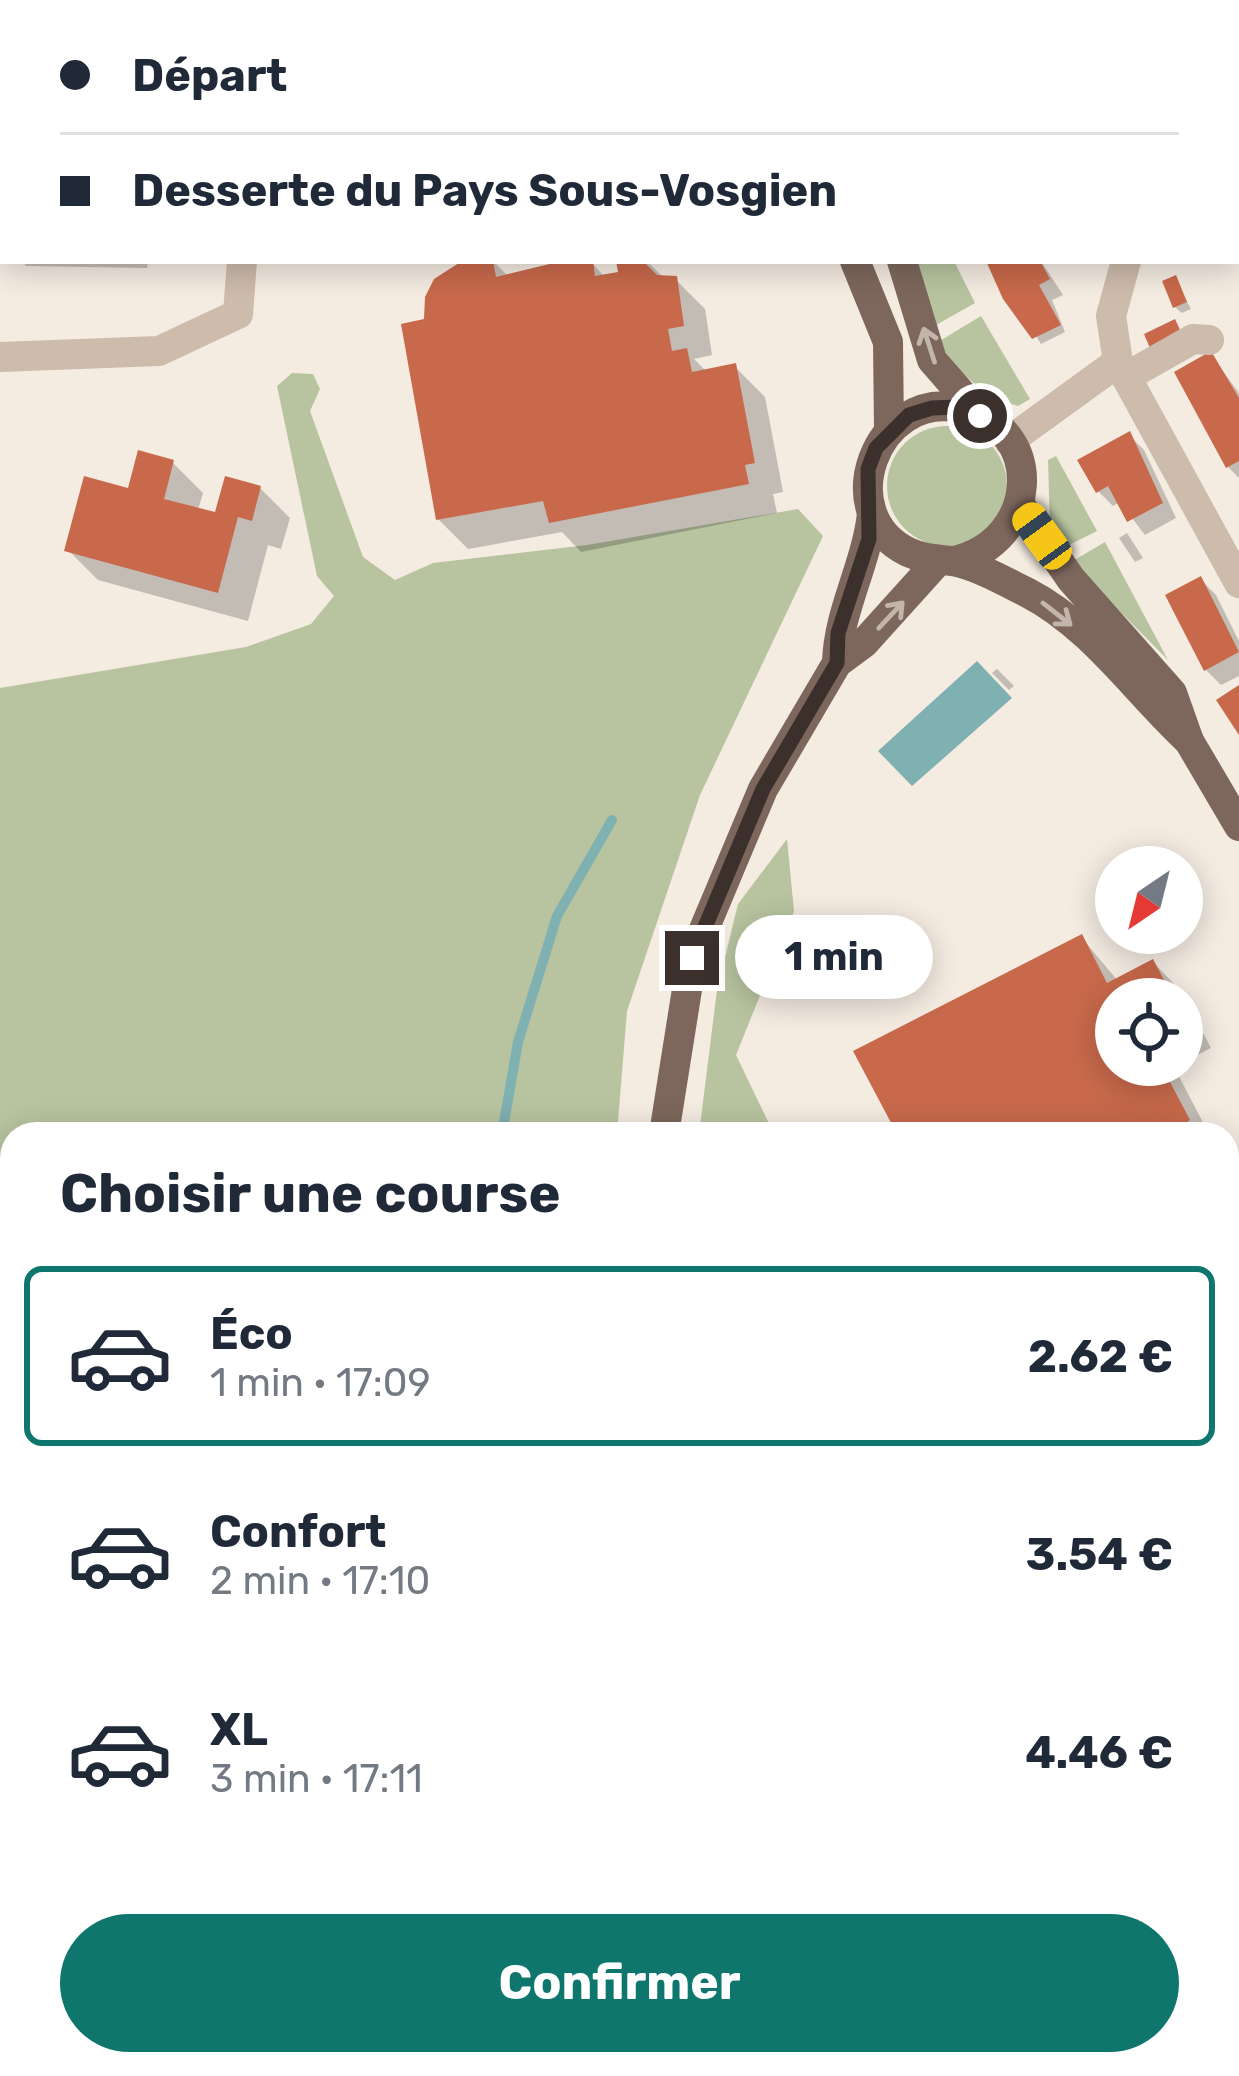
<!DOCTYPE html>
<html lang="fr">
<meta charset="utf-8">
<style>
:root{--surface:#fff;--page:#f6f6f7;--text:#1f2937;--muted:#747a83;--line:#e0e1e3;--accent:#0f766e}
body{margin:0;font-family:Rubik,sans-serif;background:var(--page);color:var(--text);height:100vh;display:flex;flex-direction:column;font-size:45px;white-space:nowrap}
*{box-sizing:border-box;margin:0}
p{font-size:39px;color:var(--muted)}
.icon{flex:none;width:66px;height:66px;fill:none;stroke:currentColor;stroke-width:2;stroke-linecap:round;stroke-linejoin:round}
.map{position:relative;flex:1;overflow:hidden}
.details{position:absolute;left:0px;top:1122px;width:1239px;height:954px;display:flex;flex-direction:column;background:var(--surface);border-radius:36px 36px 0 0;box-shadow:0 6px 30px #0003}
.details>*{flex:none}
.top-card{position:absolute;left:0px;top:0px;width:1239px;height:264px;box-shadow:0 6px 30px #0003;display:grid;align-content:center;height:264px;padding:0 60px;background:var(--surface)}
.needle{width:78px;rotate:215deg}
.buttons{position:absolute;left:1095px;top:846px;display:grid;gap:24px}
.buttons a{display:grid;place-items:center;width:108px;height:108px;border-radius:50%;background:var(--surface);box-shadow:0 6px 30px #0003;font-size:60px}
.end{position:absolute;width:54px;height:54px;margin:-27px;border:15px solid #3b302b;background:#fff;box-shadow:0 0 0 6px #fff}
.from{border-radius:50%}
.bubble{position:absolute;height:84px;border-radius:42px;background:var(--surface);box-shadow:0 6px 30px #0003;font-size:39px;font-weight:700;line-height:84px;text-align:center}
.car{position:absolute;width:36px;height:72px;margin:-36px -18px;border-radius:15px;box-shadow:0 0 9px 3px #0007;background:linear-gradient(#f5c518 24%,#345 0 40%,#f5c518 0 76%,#345 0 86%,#f5c518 0)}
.top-card b{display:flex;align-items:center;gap:42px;height:114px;font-size:45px}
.top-card b+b{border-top:3px solid var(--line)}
.top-card i{width:30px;height:30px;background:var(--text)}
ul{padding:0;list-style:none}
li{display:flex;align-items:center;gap:36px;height:180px;margin:0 24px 18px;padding:0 36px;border:6px solid transparent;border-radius:18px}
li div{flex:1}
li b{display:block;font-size:45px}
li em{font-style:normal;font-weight:700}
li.current{border-color:var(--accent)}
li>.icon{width:108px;height:108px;stroke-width:1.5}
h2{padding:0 60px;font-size:54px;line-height:144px}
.button{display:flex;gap:24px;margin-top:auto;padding:24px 60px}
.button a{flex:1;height:138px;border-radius:72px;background:var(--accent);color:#fff;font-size:48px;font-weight:700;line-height:138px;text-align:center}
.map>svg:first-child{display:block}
.green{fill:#b8c4a0}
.water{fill:#7fb0b2}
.shadow{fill:#0003}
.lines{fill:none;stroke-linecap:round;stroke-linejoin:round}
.stream{stroke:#7fb0b2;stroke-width:10}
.building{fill:#c8694b}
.minor{stroke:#cdbbac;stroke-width:30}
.major{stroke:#7d675c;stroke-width:30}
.oneway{stroke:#c2b5ac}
.route{stroke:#3b302b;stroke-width:15}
</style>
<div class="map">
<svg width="1239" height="2076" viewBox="0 0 1239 2076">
<rect width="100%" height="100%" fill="#f4ebe1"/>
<!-- green -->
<g class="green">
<path d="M915,261H954L975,303L936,325Z"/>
<path d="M981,316L1030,399L1018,406C980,394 960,374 938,342Z"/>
<path d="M292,373L313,374L320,389L310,411L363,557L395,580L433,563L587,545L798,509L823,536L700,795L627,1011L617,1134H12V1702L0,1700V688L246,647L311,624L334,596L317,576L277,386Z"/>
<circle cx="947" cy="486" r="60"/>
<path d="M1056,456L1097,531L1061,549L1050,528L1048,460Z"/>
<path d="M1105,542L1168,660L1071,562Z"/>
<path d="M787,839L794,911L736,1055L774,1134H699L717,990L738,904Z"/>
<path d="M1239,1411V2076H562L568,2064H1227V1419Z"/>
<path d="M0,1769L12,1779V2064H64L63,2076H0Z"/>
<path d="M97,2064H469L462,2076H95Z"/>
</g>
<!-- water -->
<path class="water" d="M977,661L1012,698L912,786L878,751Z"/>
<!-- shadow -->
<g class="shadow">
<path d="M966,0H1008L1006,3Z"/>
<path d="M1078,0H1206L1209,3H1076Z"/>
<path d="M0,97H3V146L0,143Z"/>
<path d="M22,261H148L147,268L26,266Z"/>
<path d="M479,261H493L510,278L522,275L520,271L592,263L605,277L621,274L619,261H647L662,276L675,279L705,309L712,355L694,359L707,372L735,367L765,397L783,492L773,494L777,513L581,552L562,532L468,549L438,519L426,321Z"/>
<path d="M989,261H1041L1063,295L1052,300L1065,332L1041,344Z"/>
<path d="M1175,279L1191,309L1182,313L1175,307Z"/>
<path d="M1211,355L1239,393V478L1228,467Z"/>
<path d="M1129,435L1144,450L1176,518L1145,535L1120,502L1113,506L1098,491Z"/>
<path d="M173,463L203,493L198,510L218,515L260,488L290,518L281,549L268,545L248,621L98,580L68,550L130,492Z"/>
<path d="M1127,533L1143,558L1135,562L1119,538Z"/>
<path d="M1201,580L1216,595L1239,641V676L1221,685L1206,670Z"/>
<path d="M997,669L1014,686L1009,690L992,673Z"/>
<path d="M1081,937L1118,981L1153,962L1182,992L1211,1048L1182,1063V999H1116V1065H1179L1174,1067L1209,1134H900Z"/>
<path d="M1227,1184L1239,1206V1215L1227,1221Z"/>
</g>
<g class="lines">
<!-- stream -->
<g class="stream">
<path d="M502,1134L518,1042L557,916L612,820"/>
<path d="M359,2076L363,2064"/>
</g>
</g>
<!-- building -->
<g class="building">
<path d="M462,261H493L496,277L562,261H593L595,276L618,272L616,261H643L657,275L677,276L684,326L668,329L672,351L687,348L692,372L736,363L755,463L745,465L749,484L549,523L543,501L436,520L401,324L424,319L425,297L434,279Z"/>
<path d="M986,261H1040L1050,279L1039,285L1061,325L1032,339L1003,299Z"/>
<path d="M1176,275L1187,302L1173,308L1162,281Z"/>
<path d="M1175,319L1181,332L1150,348L1144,334Z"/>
<path d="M1211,351L1239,398V461L1226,468L1174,372Z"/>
<path d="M1130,431L1163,503L1127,522L1108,486L1096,493L1077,460Z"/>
<path d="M138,450L174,460L164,499L215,512L225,476L261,486L252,521L238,517L218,593L64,551L84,476L128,488Z"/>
<path d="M1201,576L1239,652L1204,671L1165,595Z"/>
<path d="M1239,685V735L1216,700Z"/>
<path d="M1082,934L1107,983L1153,959L1174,999H1116V1065H1161L1190,1120L1184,1124L1189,1134H897L853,1051Z"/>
</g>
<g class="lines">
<!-- minor -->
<g class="minor">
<path d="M801,0L803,3"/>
<path d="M906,0L912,3"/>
<path d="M1236,198H1239"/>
<path d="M1126,261L1111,316L1118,362L1239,583"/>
<path d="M0,357L159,351L238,314L242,261"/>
<path d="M1126,377L1193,339L1209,340"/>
<path d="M1009,441L1118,362"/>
</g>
<!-- major -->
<g class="major">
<path d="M336,0L344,3"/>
<path d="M438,0L448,3"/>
<path d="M855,261L888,342L889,430"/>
<path d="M902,261L932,360L980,415"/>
<path d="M1020,505L1071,579L1172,693L1189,741L1239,826"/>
<path d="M954,561C1039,542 1048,428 960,408C876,390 830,514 908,552C923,559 935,559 952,561C976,565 1006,582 1028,593C1092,626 1137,693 1189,741"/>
<path d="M837,663C838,612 866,566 872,514"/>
<path d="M664,1134L692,958L763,789L837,663L864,643L938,561"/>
<path d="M519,2076L527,2064"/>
</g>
</g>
<!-- one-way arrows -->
<defs><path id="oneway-shaft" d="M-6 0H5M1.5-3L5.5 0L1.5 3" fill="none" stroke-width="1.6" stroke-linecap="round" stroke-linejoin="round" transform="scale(3)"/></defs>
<g class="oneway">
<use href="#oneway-shaft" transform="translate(929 345) rotate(-108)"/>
<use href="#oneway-shaft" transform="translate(1057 614) rotate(38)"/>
<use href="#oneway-shaft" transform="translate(891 615) rotate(-47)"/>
</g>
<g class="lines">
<!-- route -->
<path class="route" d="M692,958L763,789L837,663L838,633L869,539L868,469L876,448L909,415L932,408L957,407L980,416"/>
</g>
</svg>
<div class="buttons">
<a><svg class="needle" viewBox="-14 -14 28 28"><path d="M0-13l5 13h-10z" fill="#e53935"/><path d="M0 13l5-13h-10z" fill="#747a83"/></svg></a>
<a><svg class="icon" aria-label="locate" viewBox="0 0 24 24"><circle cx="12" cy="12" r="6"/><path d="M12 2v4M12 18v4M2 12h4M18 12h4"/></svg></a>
</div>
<i class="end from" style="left:980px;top:416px"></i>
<i class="end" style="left:692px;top:958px"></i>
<div class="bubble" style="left:735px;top:915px;width:198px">1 min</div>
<i class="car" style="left:1042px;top:536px;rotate:324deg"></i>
<div class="top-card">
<b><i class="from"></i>Départ</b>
<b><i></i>Desserte du Pays Sous-Vosgien</b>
</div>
<section class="details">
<h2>Choisir une course</h2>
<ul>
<li class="current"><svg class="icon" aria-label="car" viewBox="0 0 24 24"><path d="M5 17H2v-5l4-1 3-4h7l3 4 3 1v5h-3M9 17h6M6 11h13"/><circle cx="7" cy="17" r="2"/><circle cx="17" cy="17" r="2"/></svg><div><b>Éco</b><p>1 min · 17:09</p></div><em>2.62 €</em></li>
<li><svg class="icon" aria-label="car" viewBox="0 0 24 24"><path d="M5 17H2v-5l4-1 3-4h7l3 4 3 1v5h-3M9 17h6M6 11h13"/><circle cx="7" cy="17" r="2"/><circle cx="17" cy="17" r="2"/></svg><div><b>Confort</b><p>2 min · 17:10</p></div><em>3.54 €</em></li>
<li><svg class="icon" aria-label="car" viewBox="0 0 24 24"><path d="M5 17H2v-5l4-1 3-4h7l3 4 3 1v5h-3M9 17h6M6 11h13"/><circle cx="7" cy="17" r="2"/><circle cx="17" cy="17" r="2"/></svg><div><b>XL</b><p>3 min · 17:11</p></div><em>4.46 €</em></li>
</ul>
<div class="button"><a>Confirmer</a></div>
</section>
</div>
